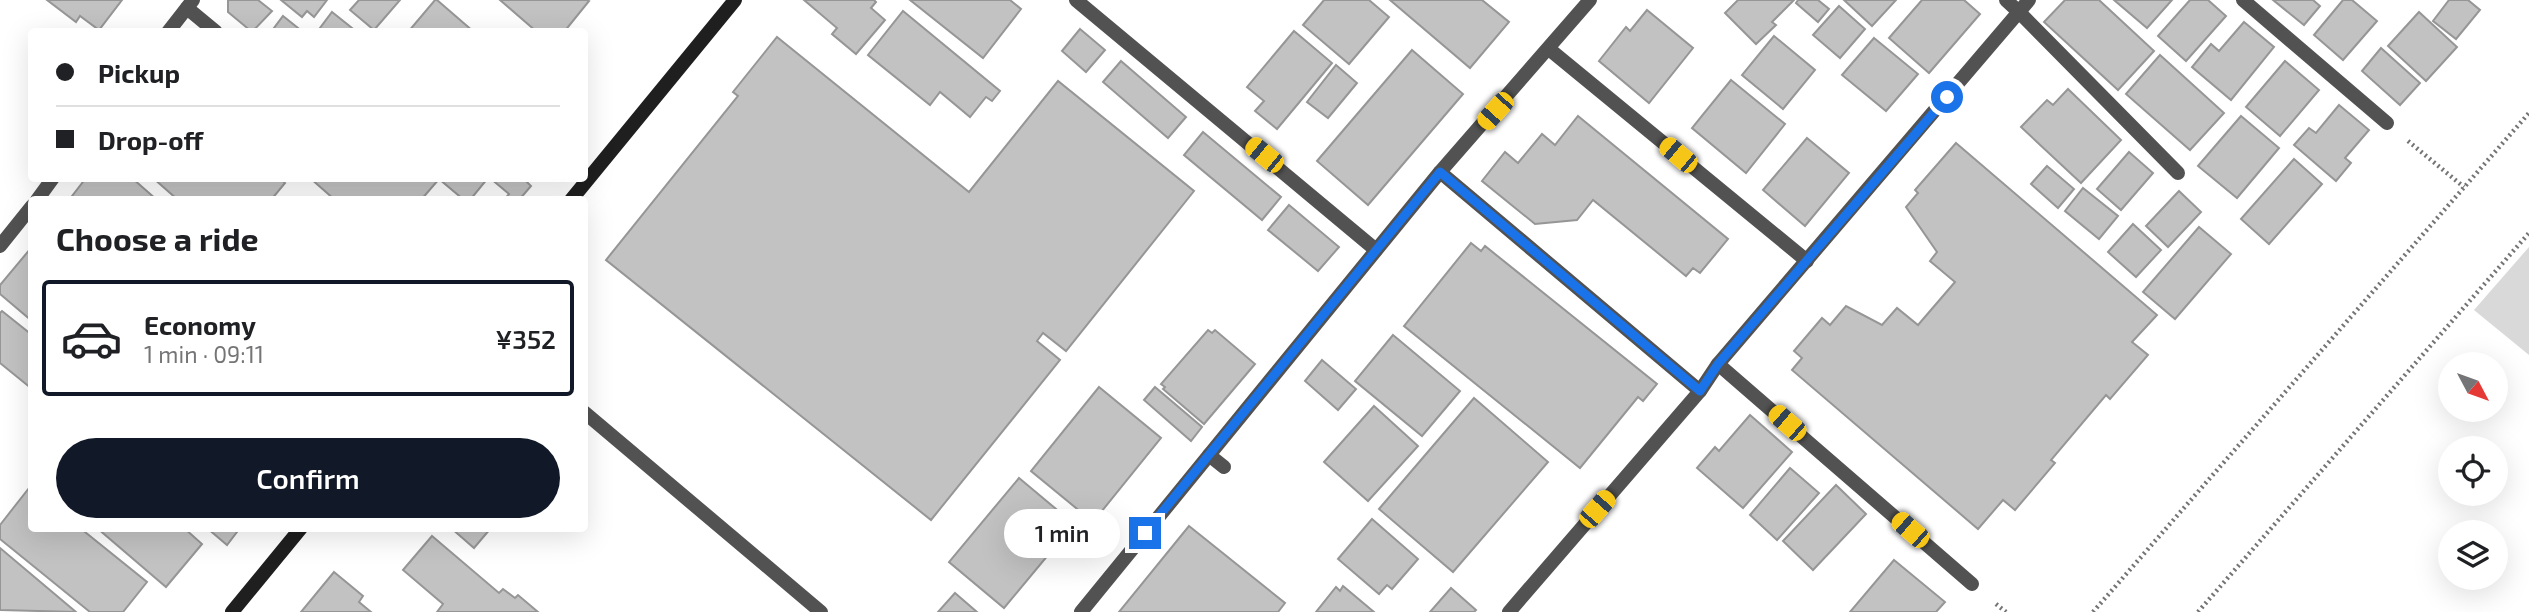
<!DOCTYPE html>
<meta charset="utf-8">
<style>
:root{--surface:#fff;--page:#f2f2f2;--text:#202124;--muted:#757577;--line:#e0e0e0;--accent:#111827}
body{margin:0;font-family:"Exo 2",sans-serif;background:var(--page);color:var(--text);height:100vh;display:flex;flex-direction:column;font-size:26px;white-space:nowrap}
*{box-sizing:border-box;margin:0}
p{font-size:23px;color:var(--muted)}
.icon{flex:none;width:38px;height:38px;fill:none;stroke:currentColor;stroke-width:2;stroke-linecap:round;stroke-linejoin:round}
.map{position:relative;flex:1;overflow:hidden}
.sheet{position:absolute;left:28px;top:196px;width:560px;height:336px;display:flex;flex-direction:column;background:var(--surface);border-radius:7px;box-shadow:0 7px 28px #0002}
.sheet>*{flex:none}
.top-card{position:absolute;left:28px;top:28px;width:560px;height:154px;border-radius:7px;box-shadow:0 7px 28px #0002;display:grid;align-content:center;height:154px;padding:0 28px;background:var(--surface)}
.needle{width:46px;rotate:131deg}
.controls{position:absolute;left:2438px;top:352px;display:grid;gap:14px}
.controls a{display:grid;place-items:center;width:70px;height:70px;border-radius:50%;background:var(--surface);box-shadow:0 7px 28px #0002;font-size:35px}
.end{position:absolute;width:32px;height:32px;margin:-16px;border:9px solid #1a73e8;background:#fff;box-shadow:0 0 0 4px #fff}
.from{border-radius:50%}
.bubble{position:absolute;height:49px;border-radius:24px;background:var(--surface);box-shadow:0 7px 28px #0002;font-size:23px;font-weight:600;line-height:49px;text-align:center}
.car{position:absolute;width:21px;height:42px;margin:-21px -10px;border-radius:9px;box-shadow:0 0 5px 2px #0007;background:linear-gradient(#f5c518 24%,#345 0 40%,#f5c518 0 76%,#345 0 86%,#f5c518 0)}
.top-card b{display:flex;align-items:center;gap:24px;height:66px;font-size:26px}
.top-card b+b{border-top:2px solid var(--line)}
.top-card i{width:18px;height:18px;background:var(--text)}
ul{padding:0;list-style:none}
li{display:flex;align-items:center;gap:21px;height:116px;margin:0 14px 10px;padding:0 14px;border:4px solid transparent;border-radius:7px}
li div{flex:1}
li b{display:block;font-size:26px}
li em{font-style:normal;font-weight:600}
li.current{border-color:var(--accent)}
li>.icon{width:63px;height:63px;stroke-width:1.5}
h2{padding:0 28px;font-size:32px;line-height:84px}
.primary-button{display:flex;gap:14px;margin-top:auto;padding:14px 28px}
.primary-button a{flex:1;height:80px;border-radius:42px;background:var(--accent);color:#fff;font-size:28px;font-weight:600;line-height:80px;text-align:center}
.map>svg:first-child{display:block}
.green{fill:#d9d9d9}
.building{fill:#c2c2c2;stroke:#969696;stroke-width:2}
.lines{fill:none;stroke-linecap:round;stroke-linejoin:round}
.path{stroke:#747474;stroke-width:4.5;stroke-dasharray:2 3.5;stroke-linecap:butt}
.lane{stroke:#525252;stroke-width:14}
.street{stroke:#525252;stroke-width:14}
.secondary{stroke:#1f1f1f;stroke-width:14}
.route{stroke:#1a73e8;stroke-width:9}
</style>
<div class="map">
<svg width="2529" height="612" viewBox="0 0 2529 612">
<rect width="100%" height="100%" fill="#fff"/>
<!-- green -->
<path class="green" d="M2529,247V355L2474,310Z"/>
<!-- building -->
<g class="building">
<path d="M47,0H122L99,30L80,16L76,22Z"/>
<path d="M228,0H258L272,11L252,32L228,12Z"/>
<path d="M281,0H327L314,17L307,11L302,17Z"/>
<path d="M359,0H400L374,30L350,10Z"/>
<path d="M435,0H437L474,32H408Z"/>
<path d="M500,0H587L589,1L564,32H537Z"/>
<path d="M804,0H874L876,2L871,8L885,20L856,54L832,34L837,28Z"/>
<path d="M910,0H1010L1021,9L983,58Z"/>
<path d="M1324,0H1369L1389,17L1349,64L1303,25Z"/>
<path d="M1390,0H1482L1509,22L1470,68Z"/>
<path d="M1738,0H1794L1772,22L1776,25L1756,44L1725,13Z"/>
<path d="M1798,0H1818L1829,9L1818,22L1796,3Z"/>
<path d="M1844,0H1896L1872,26Z"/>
<path d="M1922,0H1964L1980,14L1929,73L1889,38Z"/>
<path d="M2065,0H2099L2154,51L2118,90L2044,22Z"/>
<path d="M2114,0H2172L2147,28Z"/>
<path d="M2190,0H2208L2226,16L2186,61L2158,36Z"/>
<path d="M2273,0H2313L2320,6L2304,25Z"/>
<path d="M2343,0H2352L2377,21L2343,60L2314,35Z"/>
<path d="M2449,0H2468L2480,10L2456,39L2433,21Z"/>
<path d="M1839,6L1865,29L1840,58L1813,35Z"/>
<path d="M1647,10L1693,48L1649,103L1599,61L1626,27L1630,31Z"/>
<path d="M903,11L1000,91L992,101L986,97L970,117L940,92L930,105L868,55Z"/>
<path d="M332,12L357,32H317Z"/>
<path d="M2419,12L2457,47L2426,81L2388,46Z"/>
<path d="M283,16L303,32H271Z"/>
<path d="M2244,22L2274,47L2231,100L2192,67L2211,44L2219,51Z"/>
<path d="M1080,29L1105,50L1086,72L1062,51Z"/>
<path d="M1294,31L1332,63L1277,129L1255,111L1264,101L1247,87Z"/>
<path d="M1774,36L1815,70L1783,109L1742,75Z"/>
<path d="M777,37L969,192L1058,81L1194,191L1066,351L1043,333L1037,341L1060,360L931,520L606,260L738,96L733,92Z"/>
<path d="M1874,38L1918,74L1886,111L1842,75Z"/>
<path d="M2381,48L2420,83L2400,105L2362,71Z"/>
<path d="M1412,50L1463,94L1368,205L1317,161Z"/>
<path d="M2160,55L2224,113L2190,150L2126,94Z"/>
<path d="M1121,61L1186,117L1168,138L1103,82Z"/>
<path d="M2285,61L2319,90L2280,136L2246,107Z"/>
<path d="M1336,65L1357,83L1328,118L1307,102Z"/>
<path d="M1731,80L1785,124L1746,173L1692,128Z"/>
<path d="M2068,89L2121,140L2081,183L2021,127L2047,100L2053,105Z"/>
<path d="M2339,105L2369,130L2345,158L2351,163L2336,181L2294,145L2309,128L2316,133Z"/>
<path d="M1578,116L1728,239L1700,273L1693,268L1686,276L1593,200L1577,220L1535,224L1482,181L1505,152L1518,163L1542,134L1555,145Z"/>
<path d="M2241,116L2279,148L2237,198L2198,166Z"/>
<path d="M1203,132L1281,197L1262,220L1184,155Z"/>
<path d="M1807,138L1849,173L1805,226L1763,190Z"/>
<path d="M1956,143L2157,315L2132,342L2148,355L2110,399L2106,395L2051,460L2055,463L2015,510L2003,500L1978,529L1792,370L1802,358L1794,351L1822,318L1830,325L1846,306L1882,325L1897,308L1918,325L1955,282L1930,261L1937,252L1906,207L1918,193L1915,190Z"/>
<path d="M2129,152L2153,173L2121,210L2097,189Z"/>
<path d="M2294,159L2322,184L2269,244L2241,219Z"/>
<path d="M2047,166L2074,189L2058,208L2031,184Z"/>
<path d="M86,178H132L157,200H69Z"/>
<path d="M153,178H280L285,183L271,200H178Z"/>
<path d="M310,178H488L470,200H464L439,179L421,200H335Z"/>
<path d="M490,178H523L531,186L519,200H504L509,194Z"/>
<path d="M2083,188L2118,216L2099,239L2065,211Z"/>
<path d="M2179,191L2201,212L2168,247L2146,226Z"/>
<path d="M1289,205L1339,247L1318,271L1268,230Z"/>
<path d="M2133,224L2161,250L2136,277L2108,252Z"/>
<path d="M2199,227L2231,254L2175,319L2143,292Z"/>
<path d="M1471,243L1481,251L1485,246L1657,384L1643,401L1638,397L1580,468L1404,326Z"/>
<path d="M31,248H32V321L0,294V285Z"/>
<path d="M2,311L32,335V389L0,363V313Z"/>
<path d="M1208,330L1212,333L1215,330L1255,364L1204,424L1163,389L1165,387L1161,384Z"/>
<path d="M1393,335L1460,391L1422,436L1355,381Z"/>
<path d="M1322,360L1356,389L1338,410L1305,381Z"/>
<path d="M1099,387L1161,438L1093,522L1031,471Z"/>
<path d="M1155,387L1202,427L1191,441L1144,400Z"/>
<path d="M1474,398L1548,462L1453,572L1379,509Z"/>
<path d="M1374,406L1418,446L1368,501L1324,462Z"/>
<path d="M1750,415L1792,452L1743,508L1697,468L1715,447L1719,451Z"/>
<path d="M1790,468L1819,493L1777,540L1750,515Z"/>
<path d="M1019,478L1074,524L1004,608L949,562Z"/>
<path d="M1836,485L1866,514L1813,570L1783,541Z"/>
<path d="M29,488L32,490V528H80L147,582L123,612H90L0,539V525Z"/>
<path d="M1372,519L1418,559L1392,589L1387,585L1379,594L1338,559Z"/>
<path d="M1189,526L1285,603L1278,612H1119Z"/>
<path d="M97,528H184L202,544L166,587Z"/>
<path d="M207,528H240L227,545Z"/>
<path d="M451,528H491L474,548Z"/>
<path d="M432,536L499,593L503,589L515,598L518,595L538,612H437L443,604L403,570Z"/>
<path d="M0,548L76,612L0,610Z"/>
<path d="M1894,560L1945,602L1936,612H1850Z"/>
<path d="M334,572L363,596L359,602L371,612H301Z"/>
<path d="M1343,586L1374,612H1316L1336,587L1340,591Z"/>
<path d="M1451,588L1476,610L1474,612H1430Z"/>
<path d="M955,593L977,612H938Z"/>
</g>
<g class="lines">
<!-- path -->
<g class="path">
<path d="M2408,141L2464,187"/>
<path d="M1996,604L2006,612"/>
<path d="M2093,612L2529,113"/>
<path d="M2198,612L2529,233"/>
</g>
<!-- lane -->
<g class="lane">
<path d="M2243,0L2387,123"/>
<path d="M187,8L216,32"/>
<path d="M2019,12L2178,173"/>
<path d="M1549,49L1807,261"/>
<path d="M1718,364L1972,584"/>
<path d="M1209,455L1224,467"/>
</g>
<!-- street -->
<g class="street">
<path d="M1076,0L1376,250"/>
<path d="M2006,0L2019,12"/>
<path d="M168,32L193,0"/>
<path d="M1440,172L1700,391"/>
<path d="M37,200L53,178"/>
<path d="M0,246L32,206"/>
<path d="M584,412L821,612"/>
<path d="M1081,612L1440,172L1590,0"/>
<path d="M1509,612L1700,391L1718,364L2029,0"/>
</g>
<!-- secondary -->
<g class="secondary">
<path d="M571,200L735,0"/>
<path d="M232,612L301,528"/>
</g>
</g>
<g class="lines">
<!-- route -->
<path class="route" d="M1145,533L1440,172L1700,391L1718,364L1947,97"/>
</g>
</svg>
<div class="controls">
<a><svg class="needle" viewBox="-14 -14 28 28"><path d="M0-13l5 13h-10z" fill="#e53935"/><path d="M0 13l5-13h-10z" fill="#757577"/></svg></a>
<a><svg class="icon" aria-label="locate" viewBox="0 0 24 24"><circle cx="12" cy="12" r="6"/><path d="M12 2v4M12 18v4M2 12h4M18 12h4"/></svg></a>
<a><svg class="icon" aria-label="layers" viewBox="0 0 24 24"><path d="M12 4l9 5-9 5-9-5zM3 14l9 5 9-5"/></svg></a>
</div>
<i class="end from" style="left:1947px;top:97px"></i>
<i class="end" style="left:1145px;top:533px"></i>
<div class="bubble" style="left:1004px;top:509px;width:116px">1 min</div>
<i class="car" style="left:1495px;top:111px;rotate:222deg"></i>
<i class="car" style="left:1264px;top:155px;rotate:309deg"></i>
<i class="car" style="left:1678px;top:155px;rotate:310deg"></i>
<i class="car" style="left:1787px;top:423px;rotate:311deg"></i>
<i class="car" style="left:1597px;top:509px;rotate:41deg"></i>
<i class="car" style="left:1910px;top:530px;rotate:311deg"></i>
<div class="top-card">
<b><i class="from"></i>Pickup</b>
<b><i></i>Drop-off</b>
</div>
<section class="sheet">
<h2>Choose a ride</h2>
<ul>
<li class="current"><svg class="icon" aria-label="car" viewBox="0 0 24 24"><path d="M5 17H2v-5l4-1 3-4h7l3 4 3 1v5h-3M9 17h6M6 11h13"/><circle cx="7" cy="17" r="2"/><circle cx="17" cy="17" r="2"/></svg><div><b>Economy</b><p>1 min · 09:11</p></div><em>¥352</em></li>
</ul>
<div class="primary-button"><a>Confirm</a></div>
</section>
</div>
